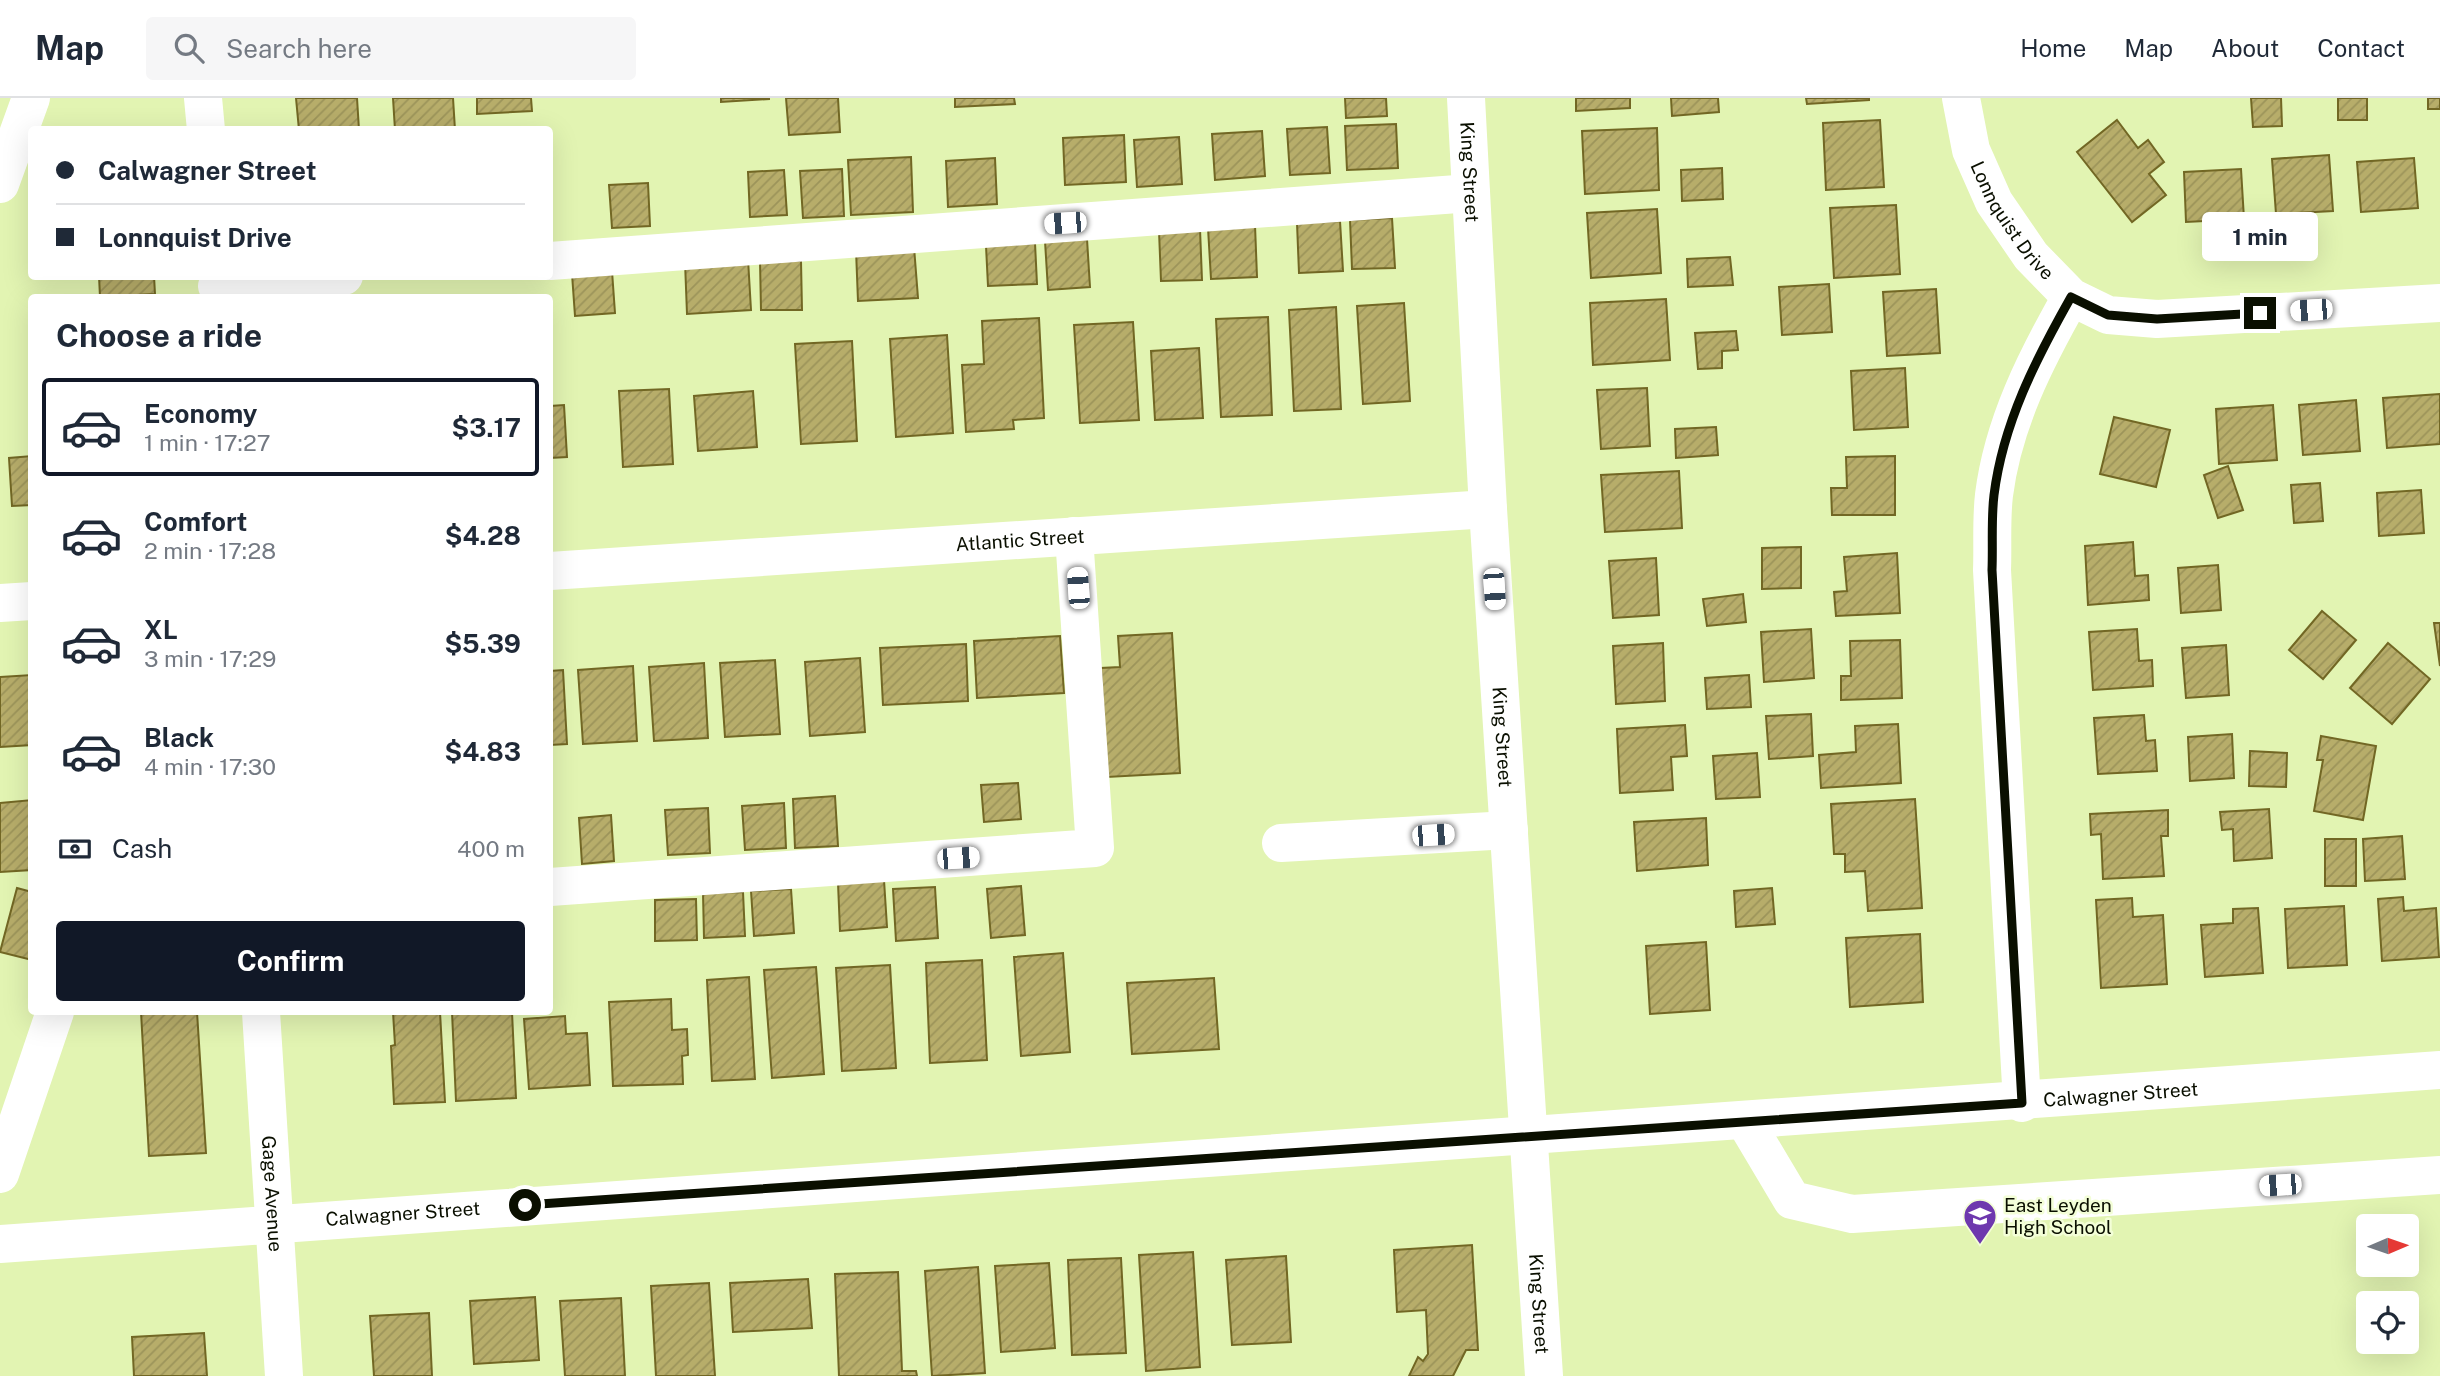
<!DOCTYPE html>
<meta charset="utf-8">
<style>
:root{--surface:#fff;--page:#f6f6f7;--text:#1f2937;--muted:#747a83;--line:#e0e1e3;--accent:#111827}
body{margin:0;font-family:"Public Sans",sans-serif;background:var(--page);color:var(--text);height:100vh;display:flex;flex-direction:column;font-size:26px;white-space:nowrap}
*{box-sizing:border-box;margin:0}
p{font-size:23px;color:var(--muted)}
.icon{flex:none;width:38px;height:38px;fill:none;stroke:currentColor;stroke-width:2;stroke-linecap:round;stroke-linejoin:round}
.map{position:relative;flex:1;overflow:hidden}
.side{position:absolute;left:28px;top:196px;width:525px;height:721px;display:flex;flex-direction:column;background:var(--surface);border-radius:7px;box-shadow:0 7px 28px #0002}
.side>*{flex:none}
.top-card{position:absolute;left:28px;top:28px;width:525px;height:154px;border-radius:7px;box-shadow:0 7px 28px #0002;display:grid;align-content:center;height:154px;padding:0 28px;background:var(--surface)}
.needle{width:46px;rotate:88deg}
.controls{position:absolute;left:2356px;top:1116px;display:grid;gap:14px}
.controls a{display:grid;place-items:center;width:63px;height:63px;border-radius:7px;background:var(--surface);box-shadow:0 7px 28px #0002;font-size:35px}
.end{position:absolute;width:32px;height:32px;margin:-16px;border:9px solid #0a0f00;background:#fff;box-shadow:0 0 0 4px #fff}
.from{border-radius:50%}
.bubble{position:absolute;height:49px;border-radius:7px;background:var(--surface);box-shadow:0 7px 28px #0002;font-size:23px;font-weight:700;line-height:49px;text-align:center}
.car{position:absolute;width:21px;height:42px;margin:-21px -10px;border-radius:9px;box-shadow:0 0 5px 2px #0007;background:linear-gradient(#fff 24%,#345 0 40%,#fff 0 76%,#345 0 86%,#fff 0)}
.top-card b{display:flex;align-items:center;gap:24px;height:66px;font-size:26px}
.top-card b+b{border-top:2px solid var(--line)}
.top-card i{width:18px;height:18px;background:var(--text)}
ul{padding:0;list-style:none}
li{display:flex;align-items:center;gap:21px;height:98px;margin:0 14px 10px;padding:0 14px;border:4px solid transparent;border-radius:7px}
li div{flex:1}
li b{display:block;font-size:26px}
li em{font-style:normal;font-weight:700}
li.active{border-color:var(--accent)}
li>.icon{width:63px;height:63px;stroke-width:1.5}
h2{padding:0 28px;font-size:32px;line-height:84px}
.pay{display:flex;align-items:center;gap:18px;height:77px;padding:0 28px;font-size:26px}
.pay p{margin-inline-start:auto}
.cta{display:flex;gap:14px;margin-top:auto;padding:14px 28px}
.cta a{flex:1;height:80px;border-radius:7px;background:var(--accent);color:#fff;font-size:28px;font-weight:700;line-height:80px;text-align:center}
header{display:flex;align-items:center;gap:42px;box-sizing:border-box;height:98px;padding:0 35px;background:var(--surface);border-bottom:2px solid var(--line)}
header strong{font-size:33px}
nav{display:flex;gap:38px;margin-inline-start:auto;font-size:24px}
.search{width:490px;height:63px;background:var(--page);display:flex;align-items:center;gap:18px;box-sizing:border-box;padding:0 24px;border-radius:7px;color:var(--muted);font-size:26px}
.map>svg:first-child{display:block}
.building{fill:url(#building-hatch);stroke:#726724;stroke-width:2}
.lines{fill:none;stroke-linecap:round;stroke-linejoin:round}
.minor{stroke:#fff;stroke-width:38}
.route{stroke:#0a0f00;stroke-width:9}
.labels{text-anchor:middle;stroke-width:5;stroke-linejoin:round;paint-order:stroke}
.street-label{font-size:19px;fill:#0a0f00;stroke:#f3fed7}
.poi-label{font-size:19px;fill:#0a0f00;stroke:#f3fed7;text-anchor:start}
</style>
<header>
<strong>Map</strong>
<div class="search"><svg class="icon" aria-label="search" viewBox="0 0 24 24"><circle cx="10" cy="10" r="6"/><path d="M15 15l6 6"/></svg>Search here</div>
<nav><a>Home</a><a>Map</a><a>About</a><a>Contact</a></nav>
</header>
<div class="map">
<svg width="2440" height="1278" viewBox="0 0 2440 1278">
<defs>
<pattern id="building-hatch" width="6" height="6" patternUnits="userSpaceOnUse" patternTransform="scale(1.75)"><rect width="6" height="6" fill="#b7ad6a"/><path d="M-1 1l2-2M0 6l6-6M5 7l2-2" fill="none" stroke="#9c945a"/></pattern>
</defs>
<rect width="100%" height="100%" fill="#e2f4b2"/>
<!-- building -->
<g class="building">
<path d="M296,0H357L359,32H299Z"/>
<path d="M393,0H453L455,32H395Z"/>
<path d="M477,0H531L532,13L477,16Z"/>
<path d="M721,0H769V1L721,4Z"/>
<path d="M786,0H838L840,34L789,37Z"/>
<path d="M955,0H1014L1015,6L955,9Z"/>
<path d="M1345,0H1386L1387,18L1346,20Z"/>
<path d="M1576,0H1630V10L1576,13Z"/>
<path d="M1671,0H1718L1719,14L1672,18Z"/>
<path d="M1806,0H1869V2L1807,6Z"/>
<path d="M2251,0H2281L2282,28L2253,29Z"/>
<rect x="2338" y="0" width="29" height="22"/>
<rect x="2428" y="0" width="12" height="11"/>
<path d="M1880,22L1884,89L1826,92L1823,25Z"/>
<path d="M2117,22L2138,50L2148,42L2164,64L2149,76L2166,97L2132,124L2077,54Z"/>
<path d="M1396,26L1398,70L1347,72L1345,28Z"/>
<path d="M1327,29L1330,75L1290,77L1287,31Z"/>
<path d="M1657,30L1659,92L1585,96L1582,33Z"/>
<path d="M1262,33L1265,78L1215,82L1212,36Z"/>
<path d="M1124,37L1126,84L1065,87L1063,40Z"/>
<path d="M1179,39L1182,86L1137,89L1134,42Z"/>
<path d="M2329,57L2333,113L2276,116L2272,61Z"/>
<path d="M911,59L913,114L851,117L848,62Z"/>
<path d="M995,60L997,106L948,109L946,63Z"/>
<path d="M2414,60L2418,110L2361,114L2357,64Z"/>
<path d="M1722,70L1723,101L1682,103L1681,72Z"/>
<path d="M842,71L844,118L803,120L800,73Z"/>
<path d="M2241,71L2244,121L2186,124L2184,74Z"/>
<path d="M784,72L787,117L750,119L748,74Z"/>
<path d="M648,85L650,128L612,130L609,87Z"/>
<path d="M1896,107L1900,176L1834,180L1830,110Z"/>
<path d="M1657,111L1661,175L1591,180L1587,115Z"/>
<path d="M1392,120L1395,170L1352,171L1350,122Z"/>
<path d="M1340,123L1343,173L1299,175L1297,125Z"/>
<path d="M1255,127L1257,179L1211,181L1208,130Z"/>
<path d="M1200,131L1202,182L1161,183L1159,133Z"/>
<path d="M1087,141L1090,189L1048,192L1045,143Z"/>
<path d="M1035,145L1037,186L988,188L986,148Z"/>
<path d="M914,149L918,200L858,203L856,152Z"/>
<path d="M1730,159L1733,187L1688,189L1687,161Z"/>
<path d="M748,161L751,212L687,216L685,164Z"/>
<path d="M760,163H801L802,212H761Z"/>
<path d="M612,173L615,215L575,218L572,176Z"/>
<path d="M99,178H154L155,196L100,199Z"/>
<path d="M1829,186L1832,234L1782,237L1779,189Z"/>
<path d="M1936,191L1940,255L1887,258L1883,194Z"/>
<path d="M1666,201L1670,262L1593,267L1590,205Z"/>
<path d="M1404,205L1410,303L1363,306L1357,208Z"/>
<path d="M1336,209L1341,311L1294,313L1289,212Z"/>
<path d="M1268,219L1272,317L1221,319L1216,221Z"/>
<path d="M1039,220L1044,320L1013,322L1014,331L966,334L962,267L984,266L982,223Z"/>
<path d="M1133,224L1139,322L1080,325L1074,227Z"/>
<path d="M1736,233L1738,252L1722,253V270L1698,271L1695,235Z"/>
<path d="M947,237L953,335L896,339L890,241Z"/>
<path d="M852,243L857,343L801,346L795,246Z"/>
<path d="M1199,250L1203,320L1155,322L1151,253Z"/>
<path d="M1905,270L1908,329L1854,332L1851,273Z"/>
<path d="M1647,290L1650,348L1601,351L1597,292Z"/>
<path d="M669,291L673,366L623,369L619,293Z"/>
<path d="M753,293L757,349L698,353L694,298Z"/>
<path d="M2440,296V346L2387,350L2383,300Z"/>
<path d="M2356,302L2360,353L2303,357L2299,307Z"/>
<path d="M564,307L567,359L550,360V308Z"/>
<path d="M2273,307L2277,362L2219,366L2216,311Z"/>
<path d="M2114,319L2170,332L2156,389L2100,376Z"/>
<path d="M1716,329L1718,357L1676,360L1675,331Z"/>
<path d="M32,358V407L12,408L9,360Z"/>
<path d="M1895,358V417H1832L1831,390H1847L1846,359Z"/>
<path d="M2228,368L2243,412L2218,420L2204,377Z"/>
<path d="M1679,373L1682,430L1605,434L1601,377Z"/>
<path d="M2320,385L2323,423L2294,425L2291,387Z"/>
<path d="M2421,392L2424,435L2379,438L2377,395Z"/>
<path d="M2133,444L2135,478L2148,477L2149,502L2088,507L2085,448Z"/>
<path d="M1801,449V490L1762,491V450Z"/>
<path d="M1897,455L1900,515L1836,518L1834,494L1847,493L1844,459Z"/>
<path d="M1656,460L1659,517L1613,520L1609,463Z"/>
<path d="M2218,467L2221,512L2181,515L2178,470Z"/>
<path d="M1743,496L1746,524L1707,528L1703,501Z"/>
<path d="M2322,513L2356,542L2323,581L2289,552Z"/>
<path d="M2434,525H2440V568Z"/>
<path d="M1811,531L1814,580L1764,584L1761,534Z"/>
<path d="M2137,531L2139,563L2152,562L2153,588L2093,592L2089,534Z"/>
<path d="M1172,535L1180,675L1107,679L1101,570L1120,569L1118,538Z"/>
<path d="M1060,538L1064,595L977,600L974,543Z"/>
<path d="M1900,542L1902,600L1841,602V578H1851L1850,543Z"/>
<path d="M1663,545L1665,603L1616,606L1613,548Z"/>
<path d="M2388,545L2430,581L2392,626L2350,590Z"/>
<path d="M966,546L968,603L883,607L880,550Z"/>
<path d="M2226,547L2229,597L2186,600L2182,550Z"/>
<path d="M860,560L865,634L810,638L805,564Z"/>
<path d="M775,562L780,636L725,639L720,565Z"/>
<path d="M704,565L708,640L654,643L649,569Z"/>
<path d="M633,568L637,643L583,646L578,572Z"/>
<path d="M563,572L567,646L550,647V573Z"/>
<path d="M32,577V647L0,649V579Z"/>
<path d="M1749,577L1751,609L1707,611L1705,580Z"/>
<path d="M1811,616L1813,658L1769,661L1766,618Z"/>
<path d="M2144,617L2146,643L2155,642L2157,673L2098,676L2094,620Z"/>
<path d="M1898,626L1901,685L1821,690L1819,657L1856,654L1855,628Z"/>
<path d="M1685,627L1687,658L1671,659L1673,692L1620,695L1617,631Z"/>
<path d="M2232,636L2234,680L2190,683L2188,639Z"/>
<path d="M2321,638L2376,648L2363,722L2314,713L2323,662H2317Z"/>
<path d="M2250,653L2287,655L2286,689L2249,688Z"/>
<path d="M1757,655L1760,699L1716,701L1713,658Z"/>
<path d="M1018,685L1021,721L984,724L981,687Z"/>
<path d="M835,698L838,748L795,750L793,701Z"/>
<path d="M1915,701L1922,810L1868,813L1865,773L1845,774V756H1834L1831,706Z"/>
<path d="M32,702V772L0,774V705Z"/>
<path d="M784,705L786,750L745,752L742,708Z"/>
<path d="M708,710L710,755L668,757L665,712Z"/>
<path d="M2269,711L2272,760L2234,763L2233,731L2222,732L2220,714Z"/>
<path d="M2168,712V738H2161L2164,778L2103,781L2101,736L2091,737L2090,716Z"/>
<path d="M611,717L614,763L582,766L579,720Z"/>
<path d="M1706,720L1708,767L1637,773L1634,724Z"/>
<path d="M2402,738L2405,781L2365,783L2363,741Z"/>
<rect x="2325" y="741" width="31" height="47"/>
<path d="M884,782L887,829L840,833L838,785Z"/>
<path d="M1021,788L1025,837L991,840L987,791Z"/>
<path d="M935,789L938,840L896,843L893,791Z"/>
<path d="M17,790L32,794V862L0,854Z"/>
<path d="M1772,790L1775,826L1736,829L1734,793Z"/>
<path d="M791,791L794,835L754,838L751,793Z"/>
<path d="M743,794L745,838L704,840L703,795Z"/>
<path d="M2403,799L2404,813L2436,810L2439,859L2382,863L2378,801Z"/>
<path d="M2132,800L2133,819L2163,817L2167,886L2101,890L2096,802Z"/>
<path d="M696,801L697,842L655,843V802Z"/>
<path d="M2344,808L2347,867L2288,870L2285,811Z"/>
<path d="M2258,810L2263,875L2205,879L2201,827L2233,825V811Z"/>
<path d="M1920,836L1923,904L1850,909L1846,840Z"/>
<path d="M1706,844L1710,912L1650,916L1646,848Z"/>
<path d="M1063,855L1070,954L1021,958L1014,859Z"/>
<path d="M982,862L987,962L930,965L926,865Z"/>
<path d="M890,867L896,970L842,973L836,870Z"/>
<path d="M816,869L824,976L772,980L764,872Z"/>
<path d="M749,879L755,981L712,983L707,882Z"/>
<path d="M1214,880L1219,951L1132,956L1127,885Z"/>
<path d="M671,901L672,932L687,931L688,957L682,958L683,986L613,988L609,904Z"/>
<path d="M141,914H197L206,1055L149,1058Z"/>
<path d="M393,914H440L445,1004L394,1006L391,948L395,947Z"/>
<path d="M452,914H512L516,1000L456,1003Z"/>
<path d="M565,918L566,936L587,935L590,987L529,991L524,921Z"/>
<path d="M1472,1147L1478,1252H1466L1453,1278H1409L1418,1259L1423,1263L1428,1256L1426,1212L1397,1214L1394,1152Z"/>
<path d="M1193,1154L1200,1269L1146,1273L1139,1157Z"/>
<path d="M1286,1158L1291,1244L1232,1247L1226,1162Z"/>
<path d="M1121,1160L1126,1255L1072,1257L1068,1162Z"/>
<path d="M1049,1165L1055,1250L1001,1254L995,1168Z"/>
<path d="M978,1169L985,1275L932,1278L925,1173Z"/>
<path d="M898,1174L902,1273H916L917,1278H839L835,1176Z"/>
<path d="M808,1181L812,1230L733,1234L730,1185Z"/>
<path d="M709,1185L715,1278H656L651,1188Z"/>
<path d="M535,1199L539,1262L474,1266L470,1203Z"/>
<path d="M621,1200L625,1278H565L560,1203Z"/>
<path d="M429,1215L432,1278H374L370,1218Z"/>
<path d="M204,1235L207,1278H134L132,1239Z"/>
</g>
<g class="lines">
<!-- minor -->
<g class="minor">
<path d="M203,0L206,32"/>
<path id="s1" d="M1466,0L1488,411L1544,1278"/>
<path id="s2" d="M1961,0L1971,52L1994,104L2031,158L2071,199L2108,217L2157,221L2440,205"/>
<path d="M0,86L31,0"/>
<path d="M550,163L1471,95"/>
<path d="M217,188L344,178"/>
<path id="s3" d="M550,473L1488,411"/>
<path d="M0,505L32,503"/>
<path d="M1281,745L1509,732"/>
<path d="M550,789L1095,750L1074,438"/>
<path id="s4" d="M261,914L284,1278"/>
<path d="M2022,1005L1992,472C1993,448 1991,422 1994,397C2003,325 2036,261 2071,199"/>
<path d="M1745,1023L1792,1102L1852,1116L2440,1077"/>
<path d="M0,1076L55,914"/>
<path id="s5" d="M0,1146C813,1081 1627,1036 2440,972"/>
</g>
</g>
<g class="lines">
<!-- route -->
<path class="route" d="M525,1107L2022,1005L1992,472C1993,448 1991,422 1994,397C2003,325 2036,261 2071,199L2108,217L2157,221L2260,215"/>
</g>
<!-- icons -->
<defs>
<symbol id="school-pin" viewBox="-11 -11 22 30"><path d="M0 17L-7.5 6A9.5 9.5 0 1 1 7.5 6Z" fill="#6e38ae" stroke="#f3fed7"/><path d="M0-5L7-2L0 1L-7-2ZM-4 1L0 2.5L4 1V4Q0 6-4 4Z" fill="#fff"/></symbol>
</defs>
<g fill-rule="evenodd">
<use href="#school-pin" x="1961" y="1099" width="38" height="52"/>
</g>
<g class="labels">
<!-- street labels -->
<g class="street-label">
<text dy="7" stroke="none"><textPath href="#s1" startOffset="74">King Street</textPath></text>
<text dy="7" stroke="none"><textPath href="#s2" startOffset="135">Lonnquist Drive</textPath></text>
<text dy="7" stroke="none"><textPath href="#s3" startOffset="471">Atlantic Street</textPath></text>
<text dy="7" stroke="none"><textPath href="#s1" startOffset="640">King Street</textPath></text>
<text dy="7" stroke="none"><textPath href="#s5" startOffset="2126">Calwagner Street</textPath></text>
<text dy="7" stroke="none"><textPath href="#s4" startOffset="182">Gage Avenue</textPath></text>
<text dy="7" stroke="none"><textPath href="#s5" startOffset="404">Calwagner Street</textPath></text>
<text dy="7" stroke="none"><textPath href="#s1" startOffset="1208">King Street</textPath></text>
</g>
<!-- poi labels -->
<g class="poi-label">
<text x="2004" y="1114">East Leyden<tspan x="2004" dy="22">High School</tspan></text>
</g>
</g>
</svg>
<div class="controls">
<a><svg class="needle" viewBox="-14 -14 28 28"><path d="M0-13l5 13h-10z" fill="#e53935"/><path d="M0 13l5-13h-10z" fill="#747a83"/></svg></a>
<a><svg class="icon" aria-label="locate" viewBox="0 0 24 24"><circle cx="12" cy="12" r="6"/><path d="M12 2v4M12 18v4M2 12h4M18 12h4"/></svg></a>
</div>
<i class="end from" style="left:525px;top:1107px"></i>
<i class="end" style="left:2260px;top:215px"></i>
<div class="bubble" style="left:2202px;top:114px;width:116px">1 min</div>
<i class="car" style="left:1065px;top:125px;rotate:266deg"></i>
<i class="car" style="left:2311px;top:212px;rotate:266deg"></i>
<i class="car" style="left:1078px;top:490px;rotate:356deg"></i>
<i class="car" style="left:1494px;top:491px;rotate:176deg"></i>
<i class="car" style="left:1433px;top:737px;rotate:86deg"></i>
<i class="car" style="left:958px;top:760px;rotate:86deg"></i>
<i class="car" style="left:2280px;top:1087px;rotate:266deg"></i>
<div class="top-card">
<b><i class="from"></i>Calwagner Street</b>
<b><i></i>Lonnquist Drive</b>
</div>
<section class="side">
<h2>Choose a ride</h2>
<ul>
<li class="active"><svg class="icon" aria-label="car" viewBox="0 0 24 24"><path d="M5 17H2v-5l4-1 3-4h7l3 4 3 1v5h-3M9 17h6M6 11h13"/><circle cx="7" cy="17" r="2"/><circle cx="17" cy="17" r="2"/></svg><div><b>Economy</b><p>1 min · 17:27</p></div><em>$3.17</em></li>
<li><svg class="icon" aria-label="car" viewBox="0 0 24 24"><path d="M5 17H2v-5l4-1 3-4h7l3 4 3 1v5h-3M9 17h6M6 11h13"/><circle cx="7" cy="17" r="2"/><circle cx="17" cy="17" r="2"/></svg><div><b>Comfort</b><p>2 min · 17:28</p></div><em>$4.28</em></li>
<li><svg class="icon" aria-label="car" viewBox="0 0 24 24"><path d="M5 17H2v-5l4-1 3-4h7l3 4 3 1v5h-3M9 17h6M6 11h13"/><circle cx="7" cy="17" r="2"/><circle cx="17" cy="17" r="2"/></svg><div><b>XL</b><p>3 min · 17:29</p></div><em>$5.39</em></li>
<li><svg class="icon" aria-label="car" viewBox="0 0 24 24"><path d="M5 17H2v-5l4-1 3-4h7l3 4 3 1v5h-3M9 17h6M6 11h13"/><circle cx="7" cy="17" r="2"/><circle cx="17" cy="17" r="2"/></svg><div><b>Black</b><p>4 min · 17:30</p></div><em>$4.83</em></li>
</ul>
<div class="pay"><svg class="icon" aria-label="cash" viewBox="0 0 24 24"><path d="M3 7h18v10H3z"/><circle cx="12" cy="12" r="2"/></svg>Cash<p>400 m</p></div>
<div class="cta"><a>Confirm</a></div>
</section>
</div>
